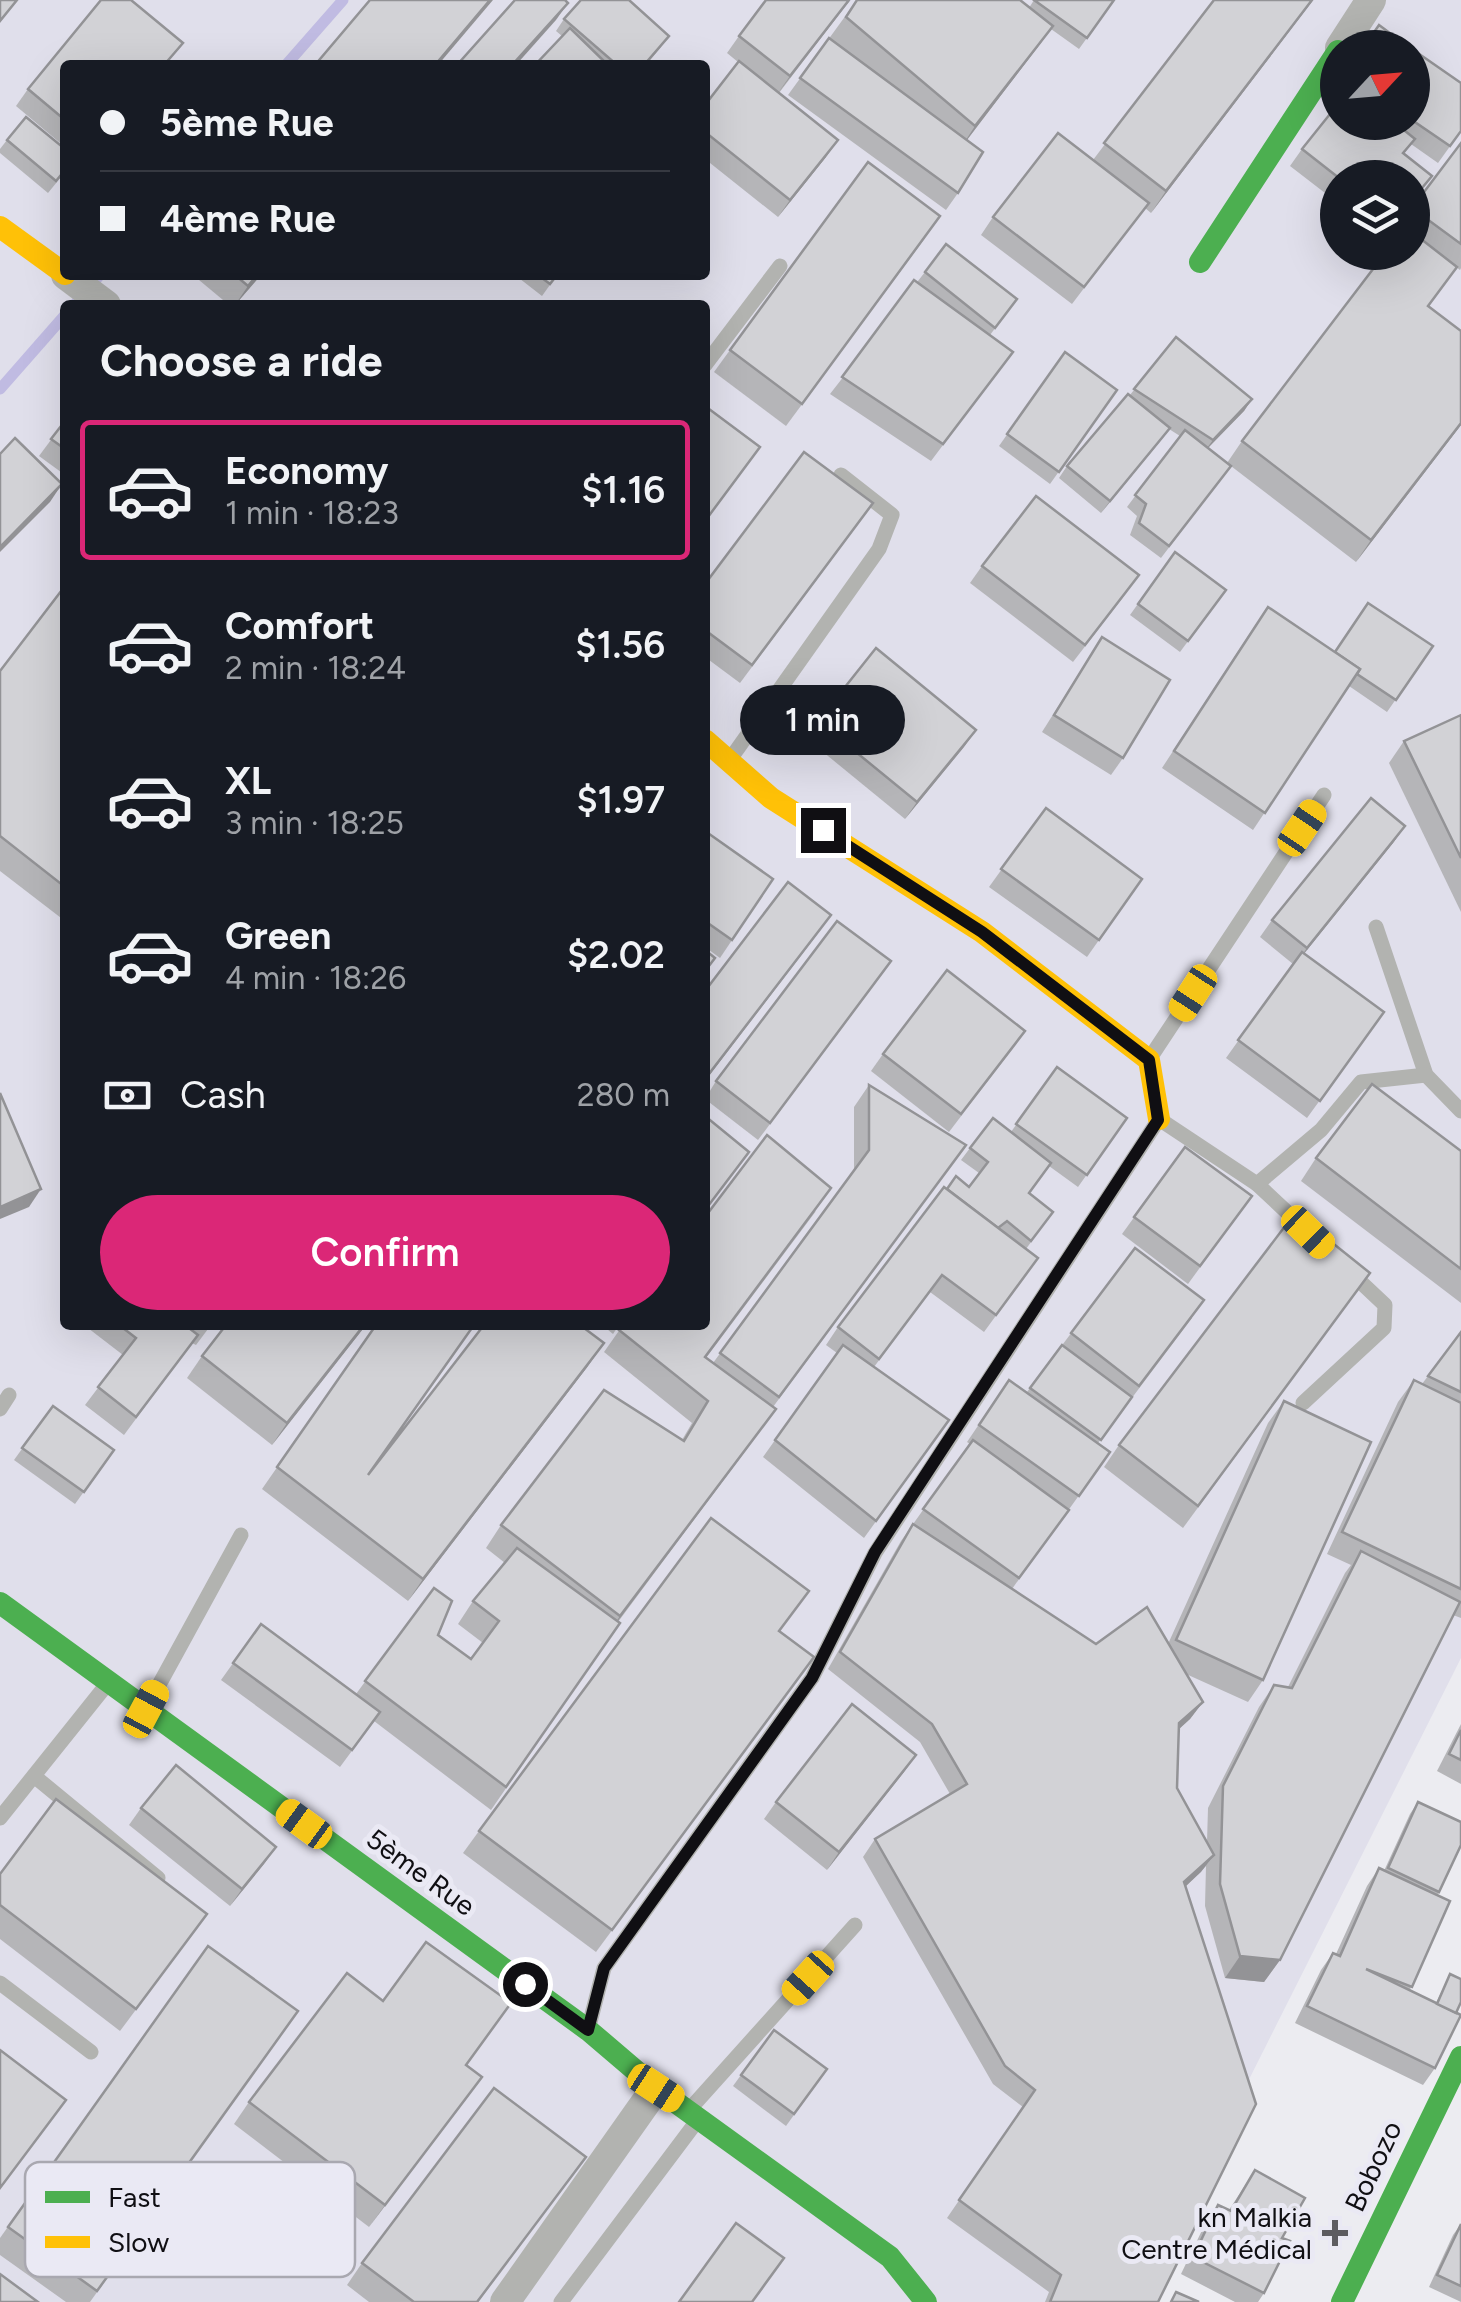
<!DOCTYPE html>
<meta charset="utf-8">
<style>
:root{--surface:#171b24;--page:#242831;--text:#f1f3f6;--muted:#9ea1a6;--line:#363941;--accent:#db2777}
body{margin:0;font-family:Figtree,sans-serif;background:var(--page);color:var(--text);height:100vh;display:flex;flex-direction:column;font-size:38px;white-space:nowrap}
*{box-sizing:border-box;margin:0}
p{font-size:32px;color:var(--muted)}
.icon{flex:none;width:55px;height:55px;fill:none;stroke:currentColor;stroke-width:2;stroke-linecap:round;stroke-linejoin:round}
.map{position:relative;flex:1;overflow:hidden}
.side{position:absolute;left:60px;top:300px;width:650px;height:1030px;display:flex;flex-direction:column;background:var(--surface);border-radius:10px;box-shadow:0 10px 40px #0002}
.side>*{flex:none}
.banner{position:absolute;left:60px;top:60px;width:650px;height:220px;border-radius:10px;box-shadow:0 10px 40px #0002;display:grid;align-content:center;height:220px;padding:0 40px;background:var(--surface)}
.needle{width:65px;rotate:64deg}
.buttons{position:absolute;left:1320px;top:30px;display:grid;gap:20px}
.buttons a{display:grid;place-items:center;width:110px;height:110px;border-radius:50%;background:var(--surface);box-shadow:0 10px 40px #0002;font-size:50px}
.end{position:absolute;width:45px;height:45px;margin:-22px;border:12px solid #100f13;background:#fff;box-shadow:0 0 0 5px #fff}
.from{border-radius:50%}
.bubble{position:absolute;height:70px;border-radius:35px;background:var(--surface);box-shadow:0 10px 40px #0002;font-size:32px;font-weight:600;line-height:70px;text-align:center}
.car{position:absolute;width:30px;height:60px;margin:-30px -15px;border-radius:12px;box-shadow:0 0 8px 2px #0007;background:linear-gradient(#f5c518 24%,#345 0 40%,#f5c518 0 76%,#345 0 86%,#f5c518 0)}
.banner b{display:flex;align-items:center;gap:35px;height:95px;font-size:38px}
.banner b+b{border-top:2px solid var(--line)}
.banner i{width:25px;height:25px;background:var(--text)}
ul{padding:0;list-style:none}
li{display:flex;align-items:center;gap:30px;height:140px;margin:0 20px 15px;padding:0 20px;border:5px solid transparent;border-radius:10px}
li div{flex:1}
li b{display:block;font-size:38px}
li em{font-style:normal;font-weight:600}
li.on{border-color:var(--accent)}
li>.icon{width:90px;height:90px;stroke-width:1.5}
h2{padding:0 40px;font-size:45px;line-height:120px}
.pay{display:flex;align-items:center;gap:25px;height:110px;padding:0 40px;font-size:38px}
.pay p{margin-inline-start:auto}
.action{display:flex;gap:20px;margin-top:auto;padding:20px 40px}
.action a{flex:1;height:115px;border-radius:60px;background:var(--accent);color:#fff;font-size:40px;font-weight:600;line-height:115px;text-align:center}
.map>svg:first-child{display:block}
.built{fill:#e0dfeb;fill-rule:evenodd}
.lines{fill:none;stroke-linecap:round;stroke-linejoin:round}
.stream{stroke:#c0bbe2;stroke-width:11}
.lane{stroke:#b2b3b0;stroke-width:15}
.street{stroke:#b2b3b0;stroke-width:30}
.fast{stroke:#4caf50;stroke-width:22}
.slow{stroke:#ffc107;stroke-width:22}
.wall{fill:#b5b5b8}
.shaded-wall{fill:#939396}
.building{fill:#d2d2d6;stroke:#939396;stroke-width:2.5}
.route{stroke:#100f13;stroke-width:12}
.poi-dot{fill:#5d5c61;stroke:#eae9f4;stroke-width:4}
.labels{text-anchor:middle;stroke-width:10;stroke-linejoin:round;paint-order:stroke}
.street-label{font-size:28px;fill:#100f13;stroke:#eae9f4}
.poi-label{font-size:28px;fill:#100f13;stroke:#eae9f4;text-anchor:end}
.key{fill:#eae9f4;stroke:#a9a8b0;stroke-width:2.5}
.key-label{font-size:28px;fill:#100f13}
</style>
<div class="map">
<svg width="1461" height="2302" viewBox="0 0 1461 2302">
<rect width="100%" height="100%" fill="#ececf1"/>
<!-- built -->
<path class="built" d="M0,0H1461V1658L1137,2302H0ZM1338,48H1412V122H1338ZM65,65H705V275H65ZM1338,178H1412V252H1338ZM65,305H705V1325H65Z"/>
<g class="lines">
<!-- stream -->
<g class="stream">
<path d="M286,65L343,0"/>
<path d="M74,305L100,275"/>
<path d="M0,389L65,315"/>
</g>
<!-- lane -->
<g class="lane">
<path d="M705,365L780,266"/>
<path d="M731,758L879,549L892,515L841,475"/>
<path d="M1376,927L1426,1075L1461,1111"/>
<path d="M1150,1058L1324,795"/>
<path d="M1257,1184L1305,1229"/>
<path d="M1303,1403L1384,1328L1385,1305L1350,1272"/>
<path d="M0,1409L9,1395"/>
<path d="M148,1705L241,1535"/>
<path d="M34,1776L158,1878"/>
<path d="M0,1818L108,1683"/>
<path d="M0,1983L91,2052"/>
<path d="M589,2026L604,1968L812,1678L875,1553L1159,1119L1257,1184L1321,1130L1361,1082L1426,1075"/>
<path d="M689,2110L855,1925"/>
<path d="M561,2302L697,2121"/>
</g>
<!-- street -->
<g class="street">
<path d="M1340,48L1371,0"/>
<path d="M66,275L106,305"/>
<path d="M505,2302L656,2088"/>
</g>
<!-- fast -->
<g class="fast">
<path d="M1200,262L1338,51"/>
<path d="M0,1603L588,2030L656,2088L890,2257L926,2302"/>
<path d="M1342,2302L1461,2057"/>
</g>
<!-- slow -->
<g class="slow">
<path d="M0,227L65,274"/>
<path d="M705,740L771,798L982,932L1149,1060L1159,1119"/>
</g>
</g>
<!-- wall -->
<g class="wall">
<path d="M850,0L779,93L826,157L778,217L705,159V105L738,62L727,53L739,36Z"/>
<path d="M857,0L1029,8L1034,0H1114L1079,49L1051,29L967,140L958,193L946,210L788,95Z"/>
<path d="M1214,0H1313L1151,213L1145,208L1072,304L981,235L993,217L1093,160Z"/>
<path d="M564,19L661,47L646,65H535L562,36L556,31Z"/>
<path d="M1412,49L1461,131L1438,163L1411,144L1404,154L1432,176L1412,202V178H1338V203L1290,166L1302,149L1338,122H1412Z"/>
<path d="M65,65V147L16,106L28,89Z"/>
<path d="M7,140L65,149V172L48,193L0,153V149Z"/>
<path d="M1461,143V268L1460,270L1456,267L1429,306L1461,331V425L1356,562L1227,463L1242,441L1412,252V208Z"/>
<path d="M925,238L786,426L714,372L730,350Z"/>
<path d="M925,272L1017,299L990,335L1013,352L931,461L830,394Z"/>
<path d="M193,275H261L235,305H229Z"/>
<path d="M515,275H557L542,296Z"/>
<path d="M1176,337L1252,399L1244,411L1208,448L1231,466L1161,558L1130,535L1137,516L1127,507L1180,436L1169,429L1101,513L1059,478L1067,466L1130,395Z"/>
<path d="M1065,352L1117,390L1050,484L999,446Z"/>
<path d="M65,421V475L39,456Z"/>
<path d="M861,520L740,683L705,657V584Z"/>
<path d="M1175,552L1226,590L1180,652L1130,615Z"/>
<path d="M982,566L1127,592L1073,662L970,583Z"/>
<path d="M65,586V921L0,871V671Z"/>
<path d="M1256,624L1335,652L1433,646L1387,712L1349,686L1253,830L1162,768Z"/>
<path d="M1102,637L1123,758L1111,775L1042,732Z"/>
<path d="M1461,716V912L1389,763L1404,741Z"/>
<path d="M818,721L976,730L905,819L806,738Z"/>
<path d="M1046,808L1142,879L1087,957L989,887Z"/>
<path d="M1405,826L1393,843L1304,953L1384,1012L1307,1118L1226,1058L1293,964L1260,937L1272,920Z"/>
<path d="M705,831L773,879L720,958L705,947Z"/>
<path d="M879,978L758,1140L705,1099L716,1081Z"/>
<path d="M1013,1048L949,1132L871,1071L883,1054Z"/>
<path d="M1057,1067L1127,1118L1078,1187L1049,1166L1029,1193L1053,1212L1026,1249L1038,1258L984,1332L930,1292L874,1367L949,1420L864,1538L763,1457L837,1353L826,1345L838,1327L947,1189L969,1187L979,1173L961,1160L970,1148L1011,1132Z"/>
<path d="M869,1085L966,1145L773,1407L760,1431L618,1622L620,1623L491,1810L374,1721L340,1767L221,1680L261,1624L356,1694L434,1588L438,1635L471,1659L483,1643L458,1624L473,1601L505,1563L486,1548L501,1525L682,1440L692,1423L604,1352L623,1325L816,1211L706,1358L713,1363L854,1171V1107Z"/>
<path d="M1185,1147L1252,1196L1188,1284L1122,1234Z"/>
<path d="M1461,1151V1303L1301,1181L1316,1158Z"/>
<path d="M1135,1248L1192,1318L1098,1443L1110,1452L1012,1589L1096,1644H1168L1268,1423L1284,1401L1263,1680L1248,1702L1186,1674L1203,1702L1190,1719L1179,1729L1177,1788L1207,1842L1208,1808L1259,1707L1274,1685L1288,1687L1345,1573L1351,1565L1327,1554L1398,1402L1414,1380L1422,1384L1461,1332V1618L1453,1615L1280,1960L1264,1982L1225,1978L1205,1906L1206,1866L1185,1887L1158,2302H1045L1049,2292L947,2218L1023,2107L993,2084L863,1857L875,1839L950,1794L920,1742L828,1669L901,1541L970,1444L967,1442L1009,1380L1027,1392Z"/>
<path d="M1370,1273L1183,1528L1104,1467L1119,1445Z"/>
<path d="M84,1325H211L196,1345L192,1343L124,1435L85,1405L123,1355Z"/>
<path d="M366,1325L272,1445L187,1378L202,1356Z"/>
<path d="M376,1325L368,1475L588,1366L408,1601L262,1489Z"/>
<path d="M602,1325H619L613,1334Z"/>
<path d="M53,1406L114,1450L75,1504L14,1460Z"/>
<path d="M780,1632L814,1657L596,1952L463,1853L479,1831Z"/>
<path d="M1461,1724V1784L1437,1771Z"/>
<path d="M916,1755L827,1870L764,1819L776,1802Z"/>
<path d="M1418,1802L1439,1892L1410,1990L1436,2003L1450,1974L1435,2068L1423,2085L1295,2023L1321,1970L1333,1953L1336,1954L1367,1886L1379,1868L1384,1871L1410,1814Z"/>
<path d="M141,1808L276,1847L230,1906L129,1825Z"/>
<path d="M0,1874L191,1936L120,2031L0,1939Z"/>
<path d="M208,1946L298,2011L90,2302H66L0,2255V2238Z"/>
<path d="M827,2069L786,2126L733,2086L741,2075Z"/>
<path d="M482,2077L369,2227L234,2124L249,2102Z"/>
<path d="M586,2157L478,2302H369L347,2285L362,2263Z"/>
<path d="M1255,2170L1282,2238L1264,2293L1258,2302H1235L1181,2274L1206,2222L1218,2205L1229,2210Z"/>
<path d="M1461,2224V2302L1429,2287L1453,2235Z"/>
</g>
<!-- shaded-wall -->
<g class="shaded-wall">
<path d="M490,0H493L438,65H435Z"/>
<path d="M849,0H850L778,93L790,76Z"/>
<path d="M1312,0H1313L1151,213L1166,191Z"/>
<path d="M568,3L556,20L516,65H512Z"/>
<path d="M1053,26L1037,48L960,149L975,126Z"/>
<path d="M838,140L826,157L778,217L790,200Z"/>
<path d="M257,275H261L235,305L248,286Z"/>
<path d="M1252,399L1244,411L1204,452L1213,440Z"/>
<path d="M1461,423V425L1356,562L1371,540Z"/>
<path d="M1170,428L1161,440L1101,513L1110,501Z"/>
<path d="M62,484L50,502L0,552V547Z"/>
<path d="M976,730L964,747L905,819L917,802Z"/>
<path d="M1405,826L1393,843L1295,965L1307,948Z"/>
<path d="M831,915L815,937L705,1081V1079Z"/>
<path d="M41,1189L29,1207L0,1219V1207Z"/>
<path d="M364,1325H366L272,1445L287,1423Z"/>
<path d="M604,1343L588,1366L408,1601L423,1579Z"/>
<path d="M776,1409L760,1431L605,1638L620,1616Z"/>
<path d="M1203,1702L1190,1719L1167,1740L1179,1723Z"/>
<path d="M916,1755L904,1772L827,1870L839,1852Z"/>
<path d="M276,1847L264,1864L230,1906L242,1889Z"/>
<path d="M1214,1855L1201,1872L1172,1899L1184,1882Z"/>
<path d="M1240,1956L1280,1960L1264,1982L1225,1978Z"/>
<path d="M482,2077L466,2099L369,2227L385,2205Z"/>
</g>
<!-- building -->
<g class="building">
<path d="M0,0H17L0,21Z"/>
<path d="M101,0H131L183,43L164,65H65V120L28,89Z"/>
<path d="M370,0H490L435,65H315Z"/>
<path d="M515,0H565L568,3L512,65H457Z"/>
<path d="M581,0H629L669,36L644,65H617L564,19Z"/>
<path d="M766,0H849L790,76L739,36Z"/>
<path d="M857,0H1020L1053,26L975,126L846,17Z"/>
<path d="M1034,0H1114L1087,38Z"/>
<path d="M1214,0H1312L1166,191L1104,143Z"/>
<path d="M1379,25L1410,48H1363Z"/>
<path d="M570,28L608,65H535Z"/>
<path d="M829,38L983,152L958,193L800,78Z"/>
<path d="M1412,49L1461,83V131L1450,146L1412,120Z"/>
<path d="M739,61L838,140L790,200L705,132V105Z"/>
<path d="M1338,104V122H1394L1415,139L1403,153L1432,176L1412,200V178H1339L1302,149Z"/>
<path d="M26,117L65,149V170L56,181L7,140Z"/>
<path d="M1058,133L1149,203L1084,287L993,217Z"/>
<path d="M1461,143V244L1412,208Z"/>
<path d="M868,162L940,216L802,404L730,350Z"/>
<path d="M1412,232L1457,267L1428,306L1461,331V423L1371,540L1242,441L1386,252H1412Z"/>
<path d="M946,244L1017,299L995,328L925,272Z"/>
<path d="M235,275H257L248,286Z"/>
<path d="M538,275H557L550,284Z"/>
<path d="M914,280L1013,352L943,444L842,377Z"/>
<path d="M1176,337L1252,399L1213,440L1134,389Z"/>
<path d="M1065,352L1117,390L1059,472L1007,434Z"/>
<path d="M1128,394L1170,428L1110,501L1067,466Z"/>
<path d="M705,406L760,447L705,521Z"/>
<path d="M65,421V449L51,439Z"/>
<path d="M1185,430L1231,466L1169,546L1139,523L1146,504L1135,495Z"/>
<path d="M15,438L62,484L0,547V454Z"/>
<path d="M804,452L873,503L752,665L705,630V584Z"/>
<path d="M1036,496L1139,575L1085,645L982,566Z"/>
<path d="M1175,552L1226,590L1188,641L1138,604Z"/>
<path d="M65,586V887L0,836V671Z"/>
<path d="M1368,603L1433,646L1396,700L1357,674L1360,669L1335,652Z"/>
<path d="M1268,607L1360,669L1265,813L1174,751Z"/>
<path d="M1102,637L1170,680L1123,758L1054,715Z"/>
<path d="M876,648L976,730L917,802L818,721Z"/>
<path d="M1461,715V858L1404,741Z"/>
<path d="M1371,798L1405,826L1307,948L1272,920Z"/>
<path d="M1046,808L1142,879L1099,940L1001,869Z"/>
<path d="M705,831L773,879L732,940L705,921Z"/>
<path d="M788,882L831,915L705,1079V991Z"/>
<path d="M837,921L891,961L770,1123L716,1081Z"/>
<path d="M705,950L715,958L705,971Z"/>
<path d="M1302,952L1384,1012L1320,1101L1238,1040Z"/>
<path d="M947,970L1025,1031L961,1114L883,1054Z"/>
<path d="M1057,1067L1127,1118L1087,1175L1016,1124Z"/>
<path d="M1372,1084L1461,1151V1269L1316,1158Z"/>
<path d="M869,1085L966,1145L779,1397L720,1353L869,1150Z"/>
<path d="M0,1093L41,1189L0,1207Z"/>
<path d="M705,1116L749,1152L705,1210Z"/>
<path d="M993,1118L1051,1163L1029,1193L1053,1212L1031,1241L1007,1221L998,1228L947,1189L956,1176L969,1187L988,1162L970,1148Z"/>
<path d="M767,1135L831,1188L705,1357L776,1409L620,1616L501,1525L604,1390L684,1441L708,1401L619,1330L623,1325H705V1217Z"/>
<path d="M1185,1147L1252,1196L1200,1266L1134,1217Z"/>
<path d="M944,1187L1038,1258L996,1315L942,1275L879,1359L838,1327Z"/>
<path d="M1295,1213L1370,1273L1198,1506L1119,1445Z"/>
<path d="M1135,1248L1204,1300L1139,1386L1071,1333Z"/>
<path d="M119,1325H185L198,1335L136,1417L98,1387L136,1338Z"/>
<path d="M226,1325H364L287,1423L202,1356Z"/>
<path d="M376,1325H474L368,1475L484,1325H580L604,1343L423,1579L277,1467Z"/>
<path d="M1461,1332V1392L1428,1376Z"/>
<path d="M843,1345L949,1420L876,1521L775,1440Z"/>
<path d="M1062,1345L1132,1397L1101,1440L1030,1388Z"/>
<path d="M1009,1380L1110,1452L1079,1496L979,1425Z"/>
<path d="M1414,1380L1461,1403V1589L1342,1532Z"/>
<path d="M1284,1401L1371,1442L1263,1680L1176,1640Z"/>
<path d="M53,1406L114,1450L84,1492L22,1448Z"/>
<path d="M973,1440L1069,1510L1019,1578L923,1509Z"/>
<path d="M711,1518L809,1591L779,1631L814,1657L612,1930L479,1831Z"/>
<path d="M913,1524L1096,1644L1147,1607L1203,1702L1179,1723L1177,1788L1214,1855L1184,1882L1256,2104L1158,2302H1050L1061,2275L959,2200L1035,2090L1005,2066L875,1839L967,1784L932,1724L840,1652Z"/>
<path d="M517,1548L620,1623L506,1787L365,1681L434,1588L452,1601L438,1635L471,1659L499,1621L473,1601Z"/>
<path d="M1361,1551L1460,1602L1280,1960L1240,1956L1220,1884L1223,1786L1274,1685L1292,1688Z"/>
<path d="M261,1624L380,1712L352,1750L233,1663Z"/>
<path d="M852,1704L916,1755L839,1852L776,1802Z"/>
<path d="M1461,1730V1760L1449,1754Z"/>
<path d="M176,1765L276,1847L242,1889L141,1808Z"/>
<path d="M56,1799L207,1914L136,2009L0,1905V1874Z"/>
<path d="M1418,1802L1461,1822V1845L1439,1892L1388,1868Z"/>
<path d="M1379,1868L1450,1901L1412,1987L1366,1969L1461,2015L1435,2068L1307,2006L1333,1953L1340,1956Z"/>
<path d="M426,1942L511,2003L466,2065L482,2077L385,2205L249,2102L347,1973L383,2001Z"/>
<path d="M208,1946L298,2011L97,2291L8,2227Z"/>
<path d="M1450,1974L1461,1979V2002L1456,2013L1437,2004Z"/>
<path d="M774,2030L827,2069L794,2114L741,2075Z"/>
<path d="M0,2050L66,2100L0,2188Z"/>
<path d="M494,2088L586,2157L477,2302H414L362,2263Z"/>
<path d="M1255,2170L1305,2198L1282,2238L1290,2241L1264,2293L1193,2257L1218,2205L1231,2211Z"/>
<path d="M736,2223L784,2258L752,2302H679Z"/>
<path d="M1461,2224V2286L1437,2275Z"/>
<path d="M0,2274L38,2302H0Z"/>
<path d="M1176,2292L1199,2302H1171Z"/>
</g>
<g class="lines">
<!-- route -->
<path class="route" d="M525,1984L588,2030L604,1968L812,1678L875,1552L1158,1120L1149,1060L982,932L823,830"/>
</g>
<!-- markers -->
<path class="poi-dot" d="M1330 2218h10v10h10v10h-10v10h-10v-10h-10v-10h10z"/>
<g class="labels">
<!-- street labels -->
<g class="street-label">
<text transform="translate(421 1872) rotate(36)" y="10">5ème Rue</text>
<text transform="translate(1373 2166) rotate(-65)" y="10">Bobozo</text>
</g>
<!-- poi labels -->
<g class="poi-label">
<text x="1312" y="2227">kn Malkia<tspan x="1312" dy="32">Centre Médical</tspan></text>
</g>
</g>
<!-- legend -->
<rect x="25" y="2162" width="330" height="115" rx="15" class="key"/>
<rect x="45" y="2191" width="45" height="12" fill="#4caf50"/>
<rect x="45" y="2236" width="45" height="12" fill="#ffc107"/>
<g class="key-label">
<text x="108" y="2207">Fast</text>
<text x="108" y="2252">Slow</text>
</g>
</svg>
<div class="buttons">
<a><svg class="needle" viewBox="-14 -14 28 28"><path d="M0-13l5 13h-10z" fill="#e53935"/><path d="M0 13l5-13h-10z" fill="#9ea1a6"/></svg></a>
<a><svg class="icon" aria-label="layers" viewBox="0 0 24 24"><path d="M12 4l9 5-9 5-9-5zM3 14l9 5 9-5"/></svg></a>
</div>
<i class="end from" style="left:525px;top:1984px"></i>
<i class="end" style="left:823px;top:830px"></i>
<div class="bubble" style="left:740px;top:685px;width:165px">1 min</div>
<i class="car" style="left:1302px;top:828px;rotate:34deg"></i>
<i class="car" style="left:1193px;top:993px;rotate:213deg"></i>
<i class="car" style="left:1308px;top:1232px;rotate:134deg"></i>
<i class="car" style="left:146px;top:1709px;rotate:28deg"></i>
<i class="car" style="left:304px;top:1824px;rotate:306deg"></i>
<i class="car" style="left:808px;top:1978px;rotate:222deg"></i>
<i class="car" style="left:656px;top:2088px;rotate:123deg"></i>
<div class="banner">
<b><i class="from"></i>5ème Rue</b>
<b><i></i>4ème Rue</b>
</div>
<section class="side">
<h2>Choose a ride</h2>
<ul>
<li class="on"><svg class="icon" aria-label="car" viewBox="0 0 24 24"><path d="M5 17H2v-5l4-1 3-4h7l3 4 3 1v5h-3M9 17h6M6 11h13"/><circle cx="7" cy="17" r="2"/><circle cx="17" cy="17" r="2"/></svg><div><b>Economy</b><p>1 min · 18:23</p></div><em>$1.16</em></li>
<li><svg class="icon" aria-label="car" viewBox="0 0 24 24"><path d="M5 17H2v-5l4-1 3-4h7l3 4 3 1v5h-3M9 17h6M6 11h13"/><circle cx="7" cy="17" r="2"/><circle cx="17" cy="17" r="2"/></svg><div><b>Comfort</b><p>2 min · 18:24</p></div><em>$1.56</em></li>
<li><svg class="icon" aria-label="car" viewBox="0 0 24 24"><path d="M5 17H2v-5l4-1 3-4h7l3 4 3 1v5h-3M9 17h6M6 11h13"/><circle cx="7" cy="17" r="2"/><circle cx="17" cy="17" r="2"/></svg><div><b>XL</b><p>3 min · 18:25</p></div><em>$1.97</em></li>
<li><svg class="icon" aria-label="car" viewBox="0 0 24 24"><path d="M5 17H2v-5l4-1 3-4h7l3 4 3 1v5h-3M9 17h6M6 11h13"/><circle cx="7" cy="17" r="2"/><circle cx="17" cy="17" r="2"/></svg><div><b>Green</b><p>4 min · 18:26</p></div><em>$2.02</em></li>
</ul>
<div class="pay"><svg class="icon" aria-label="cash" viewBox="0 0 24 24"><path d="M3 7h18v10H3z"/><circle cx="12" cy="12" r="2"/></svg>Cash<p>280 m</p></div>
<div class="action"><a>Confirm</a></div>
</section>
</div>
